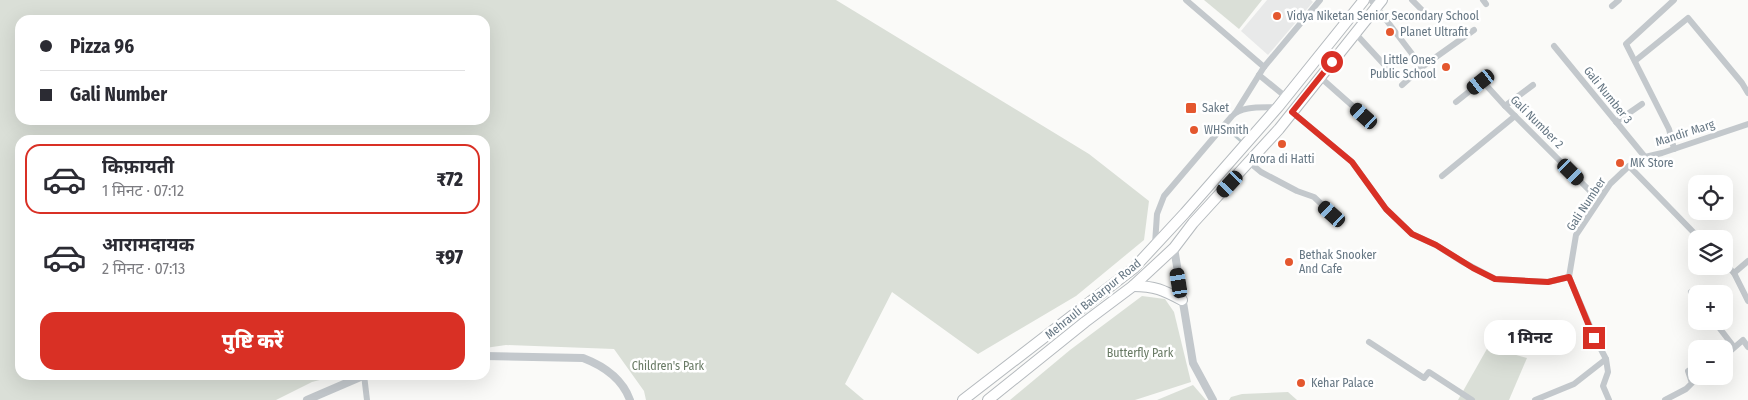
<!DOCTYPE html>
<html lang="hi">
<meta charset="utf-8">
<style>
:root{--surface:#fff;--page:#f7f7f7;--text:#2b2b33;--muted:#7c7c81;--line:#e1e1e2;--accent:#d93025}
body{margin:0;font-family:"Fira Sans Condensed","Noto Sans Devanagari",sans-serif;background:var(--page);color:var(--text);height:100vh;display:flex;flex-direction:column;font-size:19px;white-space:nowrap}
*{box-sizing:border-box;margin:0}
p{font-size:16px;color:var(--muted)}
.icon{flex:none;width:28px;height:28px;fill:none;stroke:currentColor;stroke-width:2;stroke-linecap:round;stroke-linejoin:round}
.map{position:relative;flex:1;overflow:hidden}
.sheet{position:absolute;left:15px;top:135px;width:475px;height:245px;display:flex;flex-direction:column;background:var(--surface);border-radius:15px;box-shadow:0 5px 20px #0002}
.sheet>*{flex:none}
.top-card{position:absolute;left:15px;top:15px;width:475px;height:110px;border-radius:15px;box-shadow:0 5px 20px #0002;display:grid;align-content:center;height:110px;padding:0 25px;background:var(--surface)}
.fabs{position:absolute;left:1688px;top:175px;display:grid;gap:10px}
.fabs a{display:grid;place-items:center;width:45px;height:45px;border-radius:10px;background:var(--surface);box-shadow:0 5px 20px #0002;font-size:25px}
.end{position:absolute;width:22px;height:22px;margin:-11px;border:6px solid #d93025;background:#fff;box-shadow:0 0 0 2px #fff}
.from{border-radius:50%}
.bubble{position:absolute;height:35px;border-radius:15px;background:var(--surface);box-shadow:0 5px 20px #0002;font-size:16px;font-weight:800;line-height:35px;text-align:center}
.car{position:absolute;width:15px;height:30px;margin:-15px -8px;border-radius:6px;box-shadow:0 0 4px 1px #0007;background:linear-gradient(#222 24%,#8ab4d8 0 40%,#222 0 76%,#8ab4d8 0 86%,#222 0)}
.top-card b{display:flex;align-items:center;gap:18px;height:48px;font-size:19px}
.top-card b+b{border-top:1px solid var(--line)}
.top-card i{width:12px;height:12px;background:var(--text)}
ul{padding:9px 0 0;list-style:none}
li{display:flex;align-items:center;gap:15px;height:70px;margin:0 10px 8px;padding:0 15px;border:2px solid transparent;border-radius:15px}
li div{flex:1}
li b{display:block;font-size:19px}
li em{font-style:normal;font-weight:800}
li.current{border-color:var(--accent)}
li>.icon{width:45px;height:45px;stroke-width:1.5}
.primary-button{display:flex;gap:10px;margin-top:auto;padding:10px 25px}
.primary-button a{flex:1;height:58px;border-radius:15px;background:var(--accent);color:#fff;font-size:20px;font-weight:800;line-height:58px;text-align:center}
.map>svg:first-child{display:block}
.built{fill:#e8e9e9}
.green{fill:#dadfd7;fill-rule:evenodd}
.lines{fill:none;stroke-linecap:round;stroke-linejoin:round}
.stream{stroke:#bbc7cb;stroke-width:2.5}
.primary-casing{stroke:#b5babe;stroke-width:12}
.minor{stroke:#c3c8cc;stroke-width:6}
.tertiary{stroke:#c3c8cc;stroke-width:8}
.primary{stroke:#fff;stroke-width:10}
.route{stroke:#d93025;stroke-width:6}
.poi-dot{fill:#e4572e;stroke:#fff;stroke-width:2}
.labels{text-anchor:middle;stroke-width:5;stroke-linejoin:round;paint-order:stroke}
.poi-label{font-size:12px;fill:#657683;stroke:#fff;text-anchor:start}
.street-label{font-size:12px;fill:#657683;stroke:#fff}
.park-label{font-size:12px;fill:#687a64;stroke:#fff}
</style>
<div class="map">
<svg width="1748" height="400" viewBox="0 0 1748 400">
<rect width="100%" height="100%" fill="#fafaf8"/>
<!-- built -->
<path class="built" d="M1267,0H1311L1313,2L1268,55L1241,31Z"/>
<!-- green -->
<g class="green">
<path d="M0,0H836L1089,154L1149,201L1144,240L1076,296L978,354L892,292L845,384L864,400H646L644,391L614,349L506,345L485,348V140H20V375H339L312,382L276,400H0ZM20,20H485V120H20Z"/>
<path d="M1204,0H1262L1239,29Z"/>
<path d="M1142,296L1165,299L1174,312L1191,382L1135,400H1010L1070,350Z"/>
<path d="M1488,347L1527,358L1509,400H1458Z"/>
<path d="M1193,385L1206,400H1157Z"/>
<path d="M1288,392L1297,400H1229L1231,397L1242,394Z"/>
</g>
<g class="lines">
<!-- stream -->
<path class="stream" d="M1235,136L1243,143"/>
<defs>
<g id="primary">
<path d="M1133,286C1155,286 1163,290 1182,300"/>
<path d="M963,400L1134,268L1185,213L1278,107L1364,0"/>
<path d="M988,400L1085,322L1133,286L1174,248L1193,223L1279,129L1382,0"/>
</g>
</defs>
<!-- primary casing -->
<use href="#primary" class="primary-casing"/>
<!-- minor -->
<g class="minor">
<path d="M1186,0L1264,67"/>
<path d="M1371,0L1422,67"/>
<path d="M1412,0L1424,12"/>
<path d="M1483,0L1486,4"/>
<path d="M1674,0L1626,44L1669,129L1674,149"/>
<path d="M1612,6L1619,0"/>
<path d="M1355,33L1390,71"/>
<path d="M1554,46L1645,157"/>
<path d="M1635,61L1688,18L1742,83L1748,93"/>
<path d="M1259,75L1286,97"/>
<path d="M1320,77L1364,116"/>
<path d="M1402,85L1422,67L1474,30"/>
<path d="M1456,102L1481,82L1485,84L1505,106L1599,200"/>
<path d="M1505,106L1533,85"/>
<path d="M1236,112L1264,67L1320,0"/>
<path d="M1292,112L1352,162L1386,209L1412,234L1436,245L1461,261L1495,279L1548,282L1569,277"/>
<path d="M1616,122L1642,104"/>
<path d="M1249,162L1261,172L1297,191L1314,197L1332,214"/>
<path d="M1629,166L1700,239"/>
<path d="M1442,176L1515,116"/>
<path d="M1155,244L1157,214L1164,196L1232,116C1242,105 1264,108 1278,107"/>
<path d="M1724,263L1734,273L1748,301"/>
<path d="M1734,273L1748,261"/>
<path d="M1691,292L1696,300"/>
<path d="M1714,321L1734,347"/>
<path d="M1369,342L1424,378L1429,372L1472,400"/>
<path d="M1724,349L1728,353L1743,340L1748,347"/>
<path d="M364,375L367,400"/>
<path d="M1535,400L1574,384L1606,359"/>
<path d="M1609,400L1603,386L1608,372L1606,359L1595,338L1569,277L1576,235L1610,184L1629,166L1645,157L1662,153L1748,124"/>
<path d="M1665,400L1686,389L1692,383L1688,371L1696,366"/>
</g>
<!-- tertiary -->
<g class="tertiary">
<path d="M1174,248L1193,363L1213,400"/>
<path d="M485,356L583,358C604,366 622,378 630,400"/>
<path d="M307,400L365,375"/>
</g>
<!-- primary -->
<use href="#primary" class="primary"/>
</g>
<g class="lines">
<!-- route -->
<path class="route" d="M1332,62L1292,112L1352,162L1386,209L1412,234L1436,245L1473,268L1495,279L1548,282L1569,277L1594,338"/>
</g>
<!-- markers -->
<g class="poi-dot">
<circle cx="1277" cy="16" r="5"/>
<circle cx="1390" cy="32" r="5"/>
<circle cx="1446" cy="67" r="5"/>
<rect x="1185" y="102" width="12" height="12" rx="2.5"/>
<circle cx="1194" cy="130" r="5"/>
<circle cx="1282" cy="144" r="5"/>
<circle cx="1620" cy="163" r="5"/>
<circle cx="1289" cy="262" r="5"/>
<circle cx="1301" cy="383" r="5"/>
</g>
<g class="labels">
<!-- poi labels -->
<g class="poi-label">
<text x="1287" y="20">Vidya Niketan Senior Secondary School</text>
<text x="1400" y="36">Planet Ultrafit</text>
<text x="1436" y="64" text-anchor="end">Little Ones<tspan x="1436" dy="14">Public School</tspan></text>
<text x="1202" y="112">Saket</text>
<text x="1204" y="134">WHSmith</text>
<text x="1282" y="163" text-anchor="middle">Arora di Hatti</text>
<text x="1630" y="167">MK Store</text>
<text x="1299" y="259">Bethak Snooker<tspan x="1299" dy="14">And Cafe</tspan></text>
<text x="1311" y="387">Kehar Palace</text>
</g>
<!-- street labels -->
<g class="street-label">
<text transform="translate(1608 95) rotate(51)" y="4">Gali Number 3</text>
<text transform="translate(1537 122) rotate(45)" y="4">Gali Number 2</text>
<text transform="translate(1685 133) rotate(-18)" y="4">Mandir Marg</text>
<text transform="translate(1586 204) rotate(-57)" y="4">Gali Number</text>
<text transform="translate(1093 299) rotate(-39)" y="4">Mehrauli Badarpur Road</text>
</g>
<!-- park labels -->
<g class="park-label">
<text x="1140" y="357">Butterfly Park</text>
<text x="668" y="370">Children's Park</text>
</g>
</g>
</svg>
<div class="fabs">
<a><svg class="icon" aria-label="locate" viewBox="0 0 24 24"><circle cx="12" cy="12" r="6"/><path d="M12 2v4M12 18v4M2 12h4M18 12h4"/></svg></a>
<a><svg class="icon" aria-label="layers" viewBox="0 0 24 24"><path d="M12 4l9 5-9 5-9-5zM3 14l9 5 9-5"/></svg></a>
<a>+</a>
<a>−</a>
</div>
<i class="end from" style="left:1332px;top:62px"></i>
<i class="end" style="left:1594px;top:338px"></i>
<div class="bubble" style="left:1484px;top:320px;width:92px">1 मिनट</div>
<i class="car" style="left:1481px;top:82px;rotate:232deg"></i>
<i class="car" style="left:1364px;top:116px;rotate:312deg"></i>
<i class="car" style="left:1571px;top:172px;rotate:135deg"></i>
<i class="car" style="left:1230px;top:184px;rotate:223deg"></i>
<i class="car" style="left:1332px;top:214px;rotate:312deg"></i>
<i class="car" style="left:1179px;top:283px;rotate:351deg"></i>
<div class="top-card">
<b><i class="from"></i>Pizza 96</b>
<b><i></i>Gali Number</b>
</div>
<section class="sheet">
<ul>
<li class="current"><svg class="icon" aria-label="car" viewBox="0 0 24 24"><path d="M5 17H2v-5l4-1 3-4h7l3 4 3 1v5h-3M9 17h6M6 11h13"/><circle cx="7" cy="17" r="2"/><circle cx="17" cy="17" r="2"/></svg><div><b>किफ़ायती</b><p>1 मिनट · 07:12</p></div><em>₹72</em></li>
<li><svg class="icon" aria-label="car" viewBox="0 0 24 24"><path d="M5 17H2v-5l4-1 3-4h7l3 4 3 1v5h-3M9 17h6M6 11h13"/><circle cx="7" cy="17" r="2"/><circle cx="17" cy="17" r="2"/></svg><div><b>आरामदायक</b><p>2 मिनट · 07:13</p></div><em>₹97</em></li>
</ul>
<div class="primary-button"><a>पुष्टि करें</a></div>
</section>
</div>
